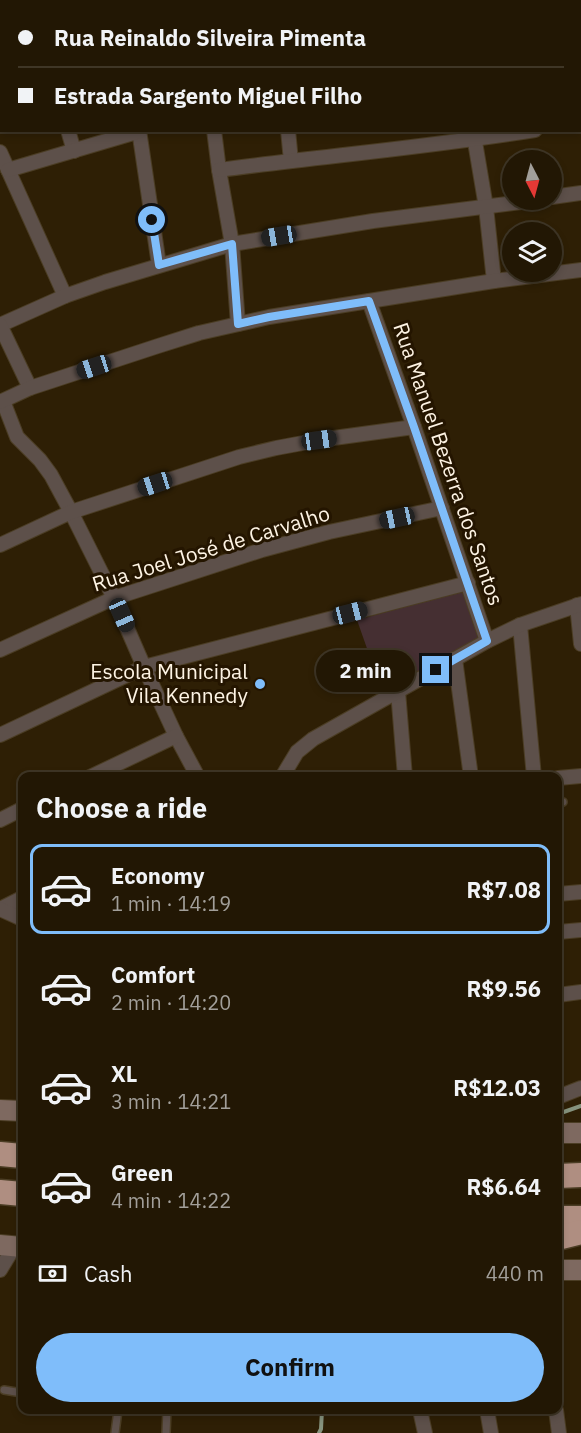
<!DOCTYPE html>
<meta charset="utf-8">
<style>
:root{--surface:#221704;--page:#2a200e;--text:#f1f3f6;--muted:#a29f9a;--line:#3f3626;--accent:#7fbdfa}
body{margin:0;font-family:"IBM Plex Sans",sans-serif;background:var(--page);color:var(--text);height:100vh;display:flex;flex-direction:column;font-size:22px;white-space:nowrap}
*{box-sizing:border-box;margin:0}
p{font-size:20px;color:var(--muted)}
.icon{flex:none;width:33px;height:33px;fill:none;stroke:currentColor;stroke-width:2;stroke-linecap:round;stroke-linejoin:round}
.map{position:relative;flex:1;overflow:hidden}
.panel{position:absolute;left:18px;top:772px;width:544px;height:642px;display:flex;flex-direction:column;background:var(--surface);border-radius:12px;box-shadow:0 3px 9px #0003,0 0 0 2px var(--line)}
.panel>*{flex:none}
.hud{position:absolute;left:0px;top:0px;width:582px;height:132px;box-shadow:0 3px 9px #0003,0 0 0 2px var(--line);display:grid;align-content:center;height:132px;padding:0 18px;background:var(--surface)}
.needle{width:39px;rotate:174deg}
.tools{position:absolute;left:502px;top:150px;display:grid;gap:12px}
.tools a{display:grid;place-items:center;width:60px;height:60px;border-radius:50%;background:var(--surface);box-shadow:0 3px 9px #0003,0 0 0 2px var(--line);font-size:30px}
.end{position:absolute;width:27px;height:27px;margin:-14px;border:8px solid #7fbdfa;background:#111;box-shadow:0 0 0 3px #111}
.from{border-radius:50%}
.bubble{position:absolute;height:42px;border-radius:21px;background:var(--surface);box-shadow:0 3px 9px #0003,0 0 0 2px var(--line);font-size:20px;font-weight:700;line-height:42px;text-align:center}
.car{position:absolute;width:18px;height:36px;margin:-18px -9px;border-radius:8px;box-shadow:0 0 4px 2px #0007;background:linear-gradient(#222 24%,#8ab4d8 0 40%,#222 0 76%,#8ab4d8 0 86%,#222 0)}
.hud b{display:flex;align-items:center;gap:21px;height:57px;font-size:22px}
.hud b+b{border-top:2px solid var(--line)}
.hud i{width:15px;height:15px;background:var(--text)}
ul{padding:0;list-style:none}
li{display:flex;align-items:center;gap:18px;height:90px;margin:0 12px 9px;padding:0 6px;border:3px solid transparent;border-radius:12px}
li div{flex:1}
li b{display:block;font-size:22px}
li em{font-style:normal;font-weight:700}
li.selected{border-color:var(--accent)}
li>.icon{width:54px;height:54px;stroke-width:1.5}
h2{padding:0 18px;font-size:27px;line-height:72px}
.pay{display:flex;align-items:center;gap:15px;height:66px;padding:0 18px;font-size:22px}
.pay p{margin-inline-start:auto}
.cta{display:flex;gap:12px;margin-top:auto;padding:12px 18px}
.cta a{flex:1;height:69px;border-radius:36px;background:var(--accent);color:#111;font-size:24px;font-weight:700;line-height:69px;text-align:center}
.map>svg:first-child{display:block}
.green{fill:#452f32}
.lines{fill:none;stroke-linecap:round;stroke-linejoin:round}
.stream{stroke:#86937e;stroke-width:4}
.lane-casing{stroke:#4b3d24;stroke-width:10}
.street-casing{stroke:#4b3d24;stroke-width:16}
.secondary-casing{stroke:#4b3d24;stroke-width:22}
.highway-casing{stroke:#4b3d24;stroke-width:27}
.lane{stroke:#5d504a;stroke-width:7}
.street{stroke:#5d504a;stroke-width:14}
.secondary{stroke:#7e6960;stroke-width:20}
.highway{stroke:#af8e81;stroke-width:24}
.route{stroke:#7fbdfa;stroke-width:8}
.poi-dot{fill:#7fbdfa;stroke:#241500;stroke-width:2}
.labels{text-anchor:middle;stroke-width:6;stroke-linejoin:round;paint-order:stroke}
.street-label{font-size:21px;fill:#fef4e4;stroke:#241500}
.poi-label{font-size:21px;fill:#fef4e4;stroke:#241500;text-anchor:end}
</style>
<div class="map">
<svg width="581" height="1433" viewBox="0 0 581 1433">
<rect width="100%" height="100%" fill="#2e1f05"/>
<!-- green -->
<path class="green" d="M466,590L481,640L383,694L357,620Z"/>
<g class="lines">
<!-- stream -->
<g class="stream">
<path d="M558,1114L581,1106"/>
<path d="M319,1433L321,1429L322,1410"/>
</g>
<defs>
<g id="lane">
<path d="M558,803L563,802"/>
<path d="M4,1390L22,1393"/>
<path d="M115,1433L118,1410"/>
<path d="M166,1433L167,1410"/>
</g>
<g id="street">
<path d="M123,0V2"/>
<path d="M197,0V2"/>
<path d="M273,0L274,2"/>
<path d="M458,0V2"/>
<path d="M535,0V2"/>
<path d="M38,2L40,0"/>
<path d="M0,12L2,14"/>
<path d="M0,30L2,29"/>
<path d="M580,123H581"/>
<path d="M68,130L74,151"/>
<path d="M139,130L159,265"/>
<path d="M214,130L219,170L232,244L238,324"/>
<path d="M288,130L291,161"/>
<path d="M473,130L486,207L494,281"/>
<path d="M0,152L65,296"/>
<path d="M8,170L140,131"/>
<path d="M219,170C325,156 430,147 535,130"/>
<path d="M552,197L581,193"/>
<path d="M369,301L414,427L487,641"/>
<path d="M0,325L65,296L105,282L232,244L373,221L537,200"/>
<path d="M0,325L30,388"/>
<path d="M3,401L17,437L40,460L51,475L71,512L114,598L144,667L176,736L198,777"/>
<path d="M0,402L30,388L158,346L199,333L269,317L494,281L581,270"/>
<path d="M0,545L71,512L239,457L276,448L319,440L414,427"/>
<path d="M577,605L581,644"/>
<path d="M520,625L534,777"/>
<path d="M0,650L114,598L262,550L329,532L442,508"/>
<path d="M455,659L471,777"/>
<path d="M398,691L405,777"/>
<path d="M0,735L144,667L468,583"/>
<path d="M90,777L176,736"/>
<path d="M282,777L297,752L313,739L487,641L520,625L581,604"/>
<path d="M558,778L581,776"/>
<path d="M0,820L22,809"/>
<path d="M558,894L581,892"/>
<path d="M0,909L22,898"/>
<path d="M0,909L22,919"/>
<path d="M558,932L581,930"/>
<path d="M558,995L581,992"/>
<path d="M558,1097L581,1088"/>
<path d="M0,1270L14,1247"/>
<path d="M420,1410L425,1433"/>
<path d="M487,1410L491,1433"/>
<path d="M556,1410L559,1433"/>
</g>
<g id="secondary">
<path d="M0,1110L22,1111"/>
<path d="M558,1133H581"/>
<path d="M0,1245L22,1247"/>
<path d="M558,1270H581"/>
</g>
<g id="highway">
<path d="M0,1154L22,1156"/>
<path d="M558,1176L581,1175"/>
<path d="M0,1192L22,1194"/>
<path d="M558,1218H581"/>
<path d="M558,1238L581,1232"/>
</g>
</defs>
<!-- lane casing -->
<use href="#lane" class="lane-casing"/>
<!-- street casing -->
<use href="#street" class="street-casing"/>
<!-- secondary casing -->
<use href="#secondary" class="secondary-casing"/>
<!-- highway casing -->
<use href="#highway" class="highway-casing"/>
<!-- lane -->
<use href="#lane" class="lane"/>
<!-- street -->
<use href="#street" class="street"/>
<!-- secondary -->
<use href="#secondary" class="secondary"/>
<!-- highway -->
<use href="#highway" class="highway"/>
</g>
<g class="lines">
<!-- route -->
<path class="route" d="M152,220L159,265L232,244L238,324L269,317L369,301L414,427L487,641L436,670"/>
</g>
<!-- markers -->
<circle class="poi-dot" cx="260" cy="684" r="6"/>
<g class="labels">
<!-- street labels -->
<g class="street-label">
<text transform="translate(448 464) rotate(71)" y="7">Rua Manuel Bezerra dos Santos</text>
<text transform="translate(211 549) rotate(-17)" y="7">Rua Joel José de Carvalho</text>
</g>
<!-- poi labels -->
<g class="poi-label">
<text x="248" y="679">Escola Municipal<tspan x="248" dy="24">Vila Kennedy</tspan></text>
</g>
</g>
</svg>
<div class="tools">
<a><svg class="needle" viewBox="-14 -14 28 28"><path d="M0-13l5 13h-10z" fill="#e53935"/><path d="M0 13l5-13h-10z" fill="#a29f9a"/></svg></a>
<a><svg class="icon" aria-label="layers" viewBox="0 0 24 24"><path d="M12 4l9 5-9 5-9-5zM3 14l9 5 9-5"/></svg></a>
</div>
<i class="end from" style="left:152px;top:220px"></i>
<i class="end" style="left:436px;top:670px"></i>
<div class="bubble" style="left:316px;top:650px;width:99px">2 min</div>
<i class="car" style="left:279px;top:236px;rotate:261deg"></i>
<i class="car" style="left:94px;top:367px;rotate:252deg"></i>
<i class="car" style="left:319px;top:440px;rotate:82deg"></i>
<i class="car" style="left:155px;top:484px;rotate:252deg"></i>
<i class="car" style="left:397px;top:518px;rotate:258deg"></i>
<i class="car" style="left:350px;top:613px;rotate:76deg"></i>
<i class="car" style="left:122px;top:615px;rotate:156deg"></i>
<div class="hud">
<b><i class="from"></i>Rua Reinaldo Silveira Pimenta</b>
<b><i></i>Estrada Sargento Miguel Filho</b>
</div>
<section class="panel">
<h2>Choose a ride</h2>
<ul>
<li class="selected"><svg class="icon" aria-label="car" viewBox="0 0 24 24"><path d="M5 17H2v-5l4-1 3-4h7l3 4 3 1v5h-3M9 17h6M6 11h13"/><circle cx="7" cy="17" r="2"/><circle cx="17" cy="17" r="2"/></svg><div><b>Economy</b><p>1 min · 14:19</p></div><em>R$7.08</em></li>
<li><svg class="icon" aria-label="car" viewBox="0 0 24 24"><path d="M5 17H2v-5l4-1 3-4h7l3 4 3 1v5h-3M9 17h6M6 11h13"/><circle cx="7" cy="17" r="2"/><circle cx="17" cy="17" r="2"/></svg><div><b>Comfort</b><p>2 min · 14:20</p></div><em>R$9.56</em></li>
<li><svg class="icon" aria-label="car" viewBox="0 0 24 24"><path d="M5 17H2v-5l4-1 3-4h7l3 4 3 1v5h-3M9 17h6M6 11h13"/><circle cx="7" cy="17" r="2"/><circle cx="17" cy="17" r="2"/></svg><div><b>XL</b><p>3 min · 14:21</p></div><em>R$12.03</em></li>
<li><svg class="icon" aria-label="car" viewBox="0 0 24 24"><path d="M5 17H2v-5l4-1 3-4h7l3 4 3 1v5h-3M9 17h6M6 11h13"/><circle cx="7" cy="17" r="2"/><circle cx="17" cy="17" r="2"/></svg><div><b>Green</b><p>4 min · 14:22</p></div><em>R$6.64</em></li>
</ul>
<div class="pay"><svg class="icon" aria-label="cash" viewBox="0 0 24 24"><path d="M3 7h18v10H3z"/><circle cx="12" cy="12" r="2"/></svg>Cash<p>440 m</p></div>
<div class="cta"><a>Confirm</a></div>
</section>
</div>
